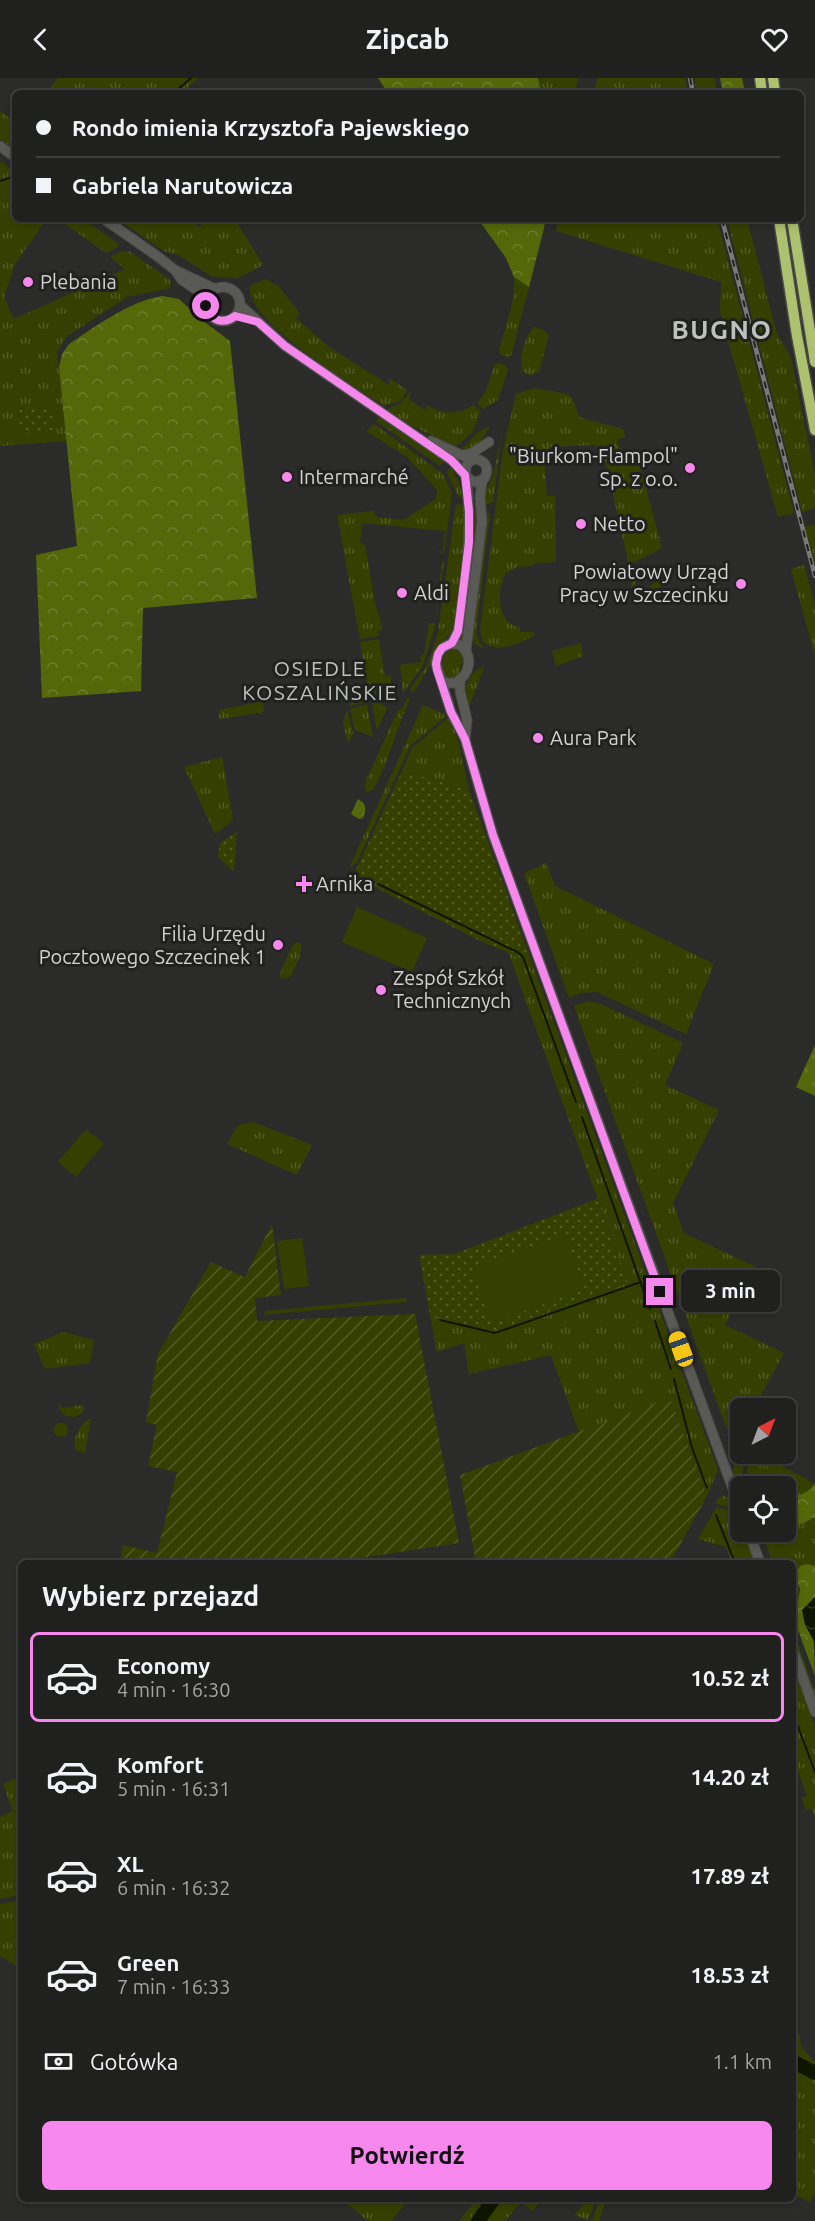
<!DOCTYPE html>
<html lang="pl">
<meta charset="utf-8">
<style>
:root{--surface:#20211f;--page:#282928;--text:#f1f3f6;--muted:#a2a3a4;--line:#3d3e3d;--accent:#f688ed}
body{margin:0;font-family:Ubuntu,sans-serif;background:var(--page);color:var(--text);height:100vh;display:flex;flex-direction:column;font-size:22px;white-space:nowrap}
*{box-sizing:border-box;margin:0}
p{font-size:20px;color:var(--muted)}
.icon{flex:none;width:33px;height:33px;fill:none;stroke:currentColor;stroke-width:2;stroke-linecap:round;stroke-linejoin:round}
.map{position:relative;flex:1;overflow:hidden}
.details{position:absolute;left:18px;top:1482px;width:778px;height:642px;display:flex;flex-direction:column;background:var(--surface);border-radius:9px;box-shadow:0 3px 9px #0003,0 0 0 2px var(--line)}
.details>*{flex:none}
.banner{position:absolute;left:12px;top:12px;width:792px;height:132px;border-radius:9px;box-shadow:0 3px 9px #0003,0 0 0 2px var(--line);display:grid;align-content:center;height:132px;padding:0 24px;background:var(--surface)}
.needle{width:39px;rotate:42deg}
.controls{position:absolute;left:730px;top:1320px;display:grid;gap:12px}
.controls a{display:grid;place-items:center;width:66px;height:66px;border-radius:9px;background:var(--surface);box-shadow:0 3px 9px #0003,0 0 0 2px var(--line);font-size:30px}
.end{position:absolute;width:27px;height:27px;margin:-14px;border:8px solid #f688ed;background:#111;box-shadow:0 0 0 3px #111}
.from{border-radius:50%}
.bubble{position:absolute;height:42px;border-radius:9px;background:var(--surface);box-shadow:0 3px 9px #0003,0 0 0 2px var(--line);font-size:20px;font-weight:600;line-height:42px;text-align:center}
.car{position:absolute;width:18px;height:36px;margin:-18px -9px;border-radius:8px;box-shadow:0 0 4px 2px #0007;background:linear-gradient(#f5c518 24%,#345 0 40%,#f5c518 0 76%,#345 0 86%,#f5c518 0)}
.banner b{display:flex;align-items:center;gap:21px;height:57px;font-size:22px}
.banner b+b{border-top:2px solid var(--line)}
.banner i{width:15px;height:15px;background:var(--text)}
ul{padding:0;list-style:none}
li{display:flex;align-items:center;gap:18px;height:90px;margin:0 12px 9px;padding:0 12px;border:3px solid transparent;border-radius:9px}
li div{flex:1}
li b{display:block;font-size:22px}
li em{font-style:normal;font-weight:600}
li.on{border-color:var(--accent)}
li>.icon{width:54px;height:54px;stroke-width:1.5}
h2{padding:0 24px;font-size:27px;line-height:72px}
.pay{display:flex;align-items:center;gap:15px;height:66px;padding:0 24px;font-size:22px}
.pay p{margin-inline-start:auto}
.action{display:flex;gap:12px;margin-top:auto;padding:12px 24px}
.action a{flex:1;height:69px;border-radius:9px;background:var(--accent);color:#111;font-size:24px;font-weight:600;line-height:69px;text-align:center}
header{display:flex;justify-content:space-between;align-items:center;height:78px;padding:0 24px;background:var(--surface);font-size:27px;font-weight:600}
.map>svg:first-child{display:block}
.grass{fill:url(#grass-tufts)}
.forest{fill:url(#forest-crowns)}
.park{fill:url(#park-dots)}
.garden{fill:url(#garden-furrows)}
.pitch{fill:#354000}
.water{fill:url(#water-ripples)}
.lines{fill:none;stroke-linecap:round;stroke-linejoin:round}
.stream{stroke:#101500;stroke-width:2}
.river{stroke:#101500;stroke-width:14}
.secondary-casing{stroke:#494947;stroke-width:11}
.motorway-casing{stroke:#494947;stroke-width:13}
.secondary{stroke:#595a56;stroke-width:9}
.motorway{stroke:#adc16f;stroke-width:10}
.rail-casing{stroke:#7a7b78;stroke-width:4.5}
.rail{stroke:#21221f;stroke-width:2;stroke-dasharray:7;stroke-linecap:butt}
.route{stroke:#f688ed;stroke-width:8}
.poi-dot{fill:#f688ed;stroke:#21221f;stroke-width:2}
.labels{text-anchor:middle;stroke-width:6;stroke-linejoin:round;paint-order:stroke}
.poi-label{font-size:20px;fill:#d2d3d1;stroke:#21221f;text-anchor:start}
.neighbourhood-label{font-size:21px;letter-spacing:1.5px;fill:#bec0bc;stroke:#21221f}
.district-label{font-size:26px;font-weight:bold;letter-spacing:1.5px;fill:#bec0bc;stroke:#21221f}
</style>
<header><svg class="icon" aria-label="back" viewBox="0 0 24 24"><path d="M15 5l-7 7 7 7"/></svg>Zipcab<svg class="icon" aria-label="heart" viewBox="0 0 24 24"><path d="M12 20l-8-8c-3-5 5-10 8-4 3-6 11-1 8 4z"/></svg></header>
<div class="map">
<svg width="815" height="2143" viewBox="0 0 815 2143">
<defs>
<pattern id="grass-tufts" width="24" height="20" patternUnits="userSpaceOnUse" patternTransform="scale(1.5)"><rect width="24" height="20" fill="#354000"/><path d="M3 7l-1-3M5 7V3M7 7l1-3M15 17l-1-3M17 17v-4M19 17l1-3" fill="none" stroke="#515b24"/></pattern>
<pattern id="forest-crowns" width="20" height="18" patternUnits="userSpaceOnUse" patternTransform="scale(1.5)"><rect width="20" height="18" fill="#56670a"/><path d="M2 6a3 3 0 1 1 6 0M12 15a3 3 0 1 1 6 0" fill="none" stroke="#6d7c2d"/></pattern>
<pattern id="park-dots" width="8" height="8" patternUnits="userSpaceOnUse" patternTransform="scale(1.5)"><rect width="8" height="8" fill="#354000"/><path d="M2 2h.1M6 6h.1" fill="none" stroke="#515b24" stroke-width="1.8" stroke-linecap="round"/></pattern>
<pattern id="garden-furrows" width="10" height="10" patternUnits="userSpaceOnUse" patternTransform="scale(1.5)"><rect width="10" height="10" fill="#354000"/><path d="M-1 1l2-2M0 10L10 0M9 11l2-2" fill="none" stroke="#515b24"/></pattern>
<pattern id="water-ripples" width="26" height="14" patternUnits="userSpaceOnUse" patternTransform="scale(1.5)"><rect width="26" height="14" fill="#101500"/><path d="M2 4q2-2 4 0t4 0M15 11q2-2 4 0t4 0" fill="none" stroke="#323624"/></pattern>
</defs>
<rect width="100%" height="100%" fill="#2b2c29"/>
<!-- grass -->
<g class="grass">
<path d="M58,0H198L182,15H46Z"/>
<path d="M538,0H578L575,15H567L560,10L551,15H541Z"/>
<path d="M598,0H685L688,15H594Z"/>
<path d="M694,0H714L717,15H697Z"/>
<path d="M0,33L15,44V71L0,61Z"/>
<path d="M0,83L15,94V141H47L15,186L4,219L14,241L125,191L110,179L120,174L129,173L170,202L171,210L127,219L66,259L57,274L67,363L0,368Z"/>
<path d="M58,141H83L119,166L118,169L106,175Z"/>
<path d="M117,141H161L166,144L168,141H188L199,149L206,141H235L263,187L238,200L213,199L178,177L164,173Z"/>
<path d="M559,141H717L794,435L778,439L720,234L721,204L556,153Z"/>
<path d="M727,141H747L774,245L778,258L791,280L815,397V430L802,434Z"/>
<path d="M514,199L529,209L511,278L506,279L501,277L499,272C505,248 516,224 514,199Z"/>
<path d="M267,201L275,207L277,206L300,236L296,240L329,269L389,307V300L407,312L401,323L384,328C359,311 238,239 251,207Z"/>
<path d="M534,249L543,252L549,257L539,294L530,297L523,294C517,282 525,258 534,249Z"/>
<path d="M499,285L505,287L508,291L498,322L483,331L477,325L485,315L495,286Z"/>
<path d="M535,310L567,316L572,320L579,339L623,351L625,359L617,362L623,382L639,384L662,470L633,485L637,515L635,516L632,512L628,483L603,372L595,367L550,369L544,379L547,418L555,417L556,484L534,485V488L517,489L506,495C496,509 497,548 520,549V554H533L535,558C519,564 498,577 483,564L480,552L503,372L516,316Z"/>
<path d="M410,314V322L426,333L427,327C444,337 457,337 474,327L480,334L472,355L455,369L408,346L385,332L401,325Z"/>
<path d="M380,339L445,384L440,388L376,343Z"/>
<path d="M374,346L443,396L452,415L444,476L438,473H443L445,453L362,445L360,465L365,467L375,525L383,552L378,553L379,558L360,561L337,437L373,433L377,439L403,442L436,421L437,412L407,379L366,353Z"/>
<path d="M490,348L478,368L460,373L478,354Z"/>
<path d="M502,355L493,424L486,427L485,416L493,397Z"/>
<path d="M451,388L460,407L463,420L458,418L448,397L447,394Z"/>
<path d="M456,426L464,427L465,462L455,548L452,554L436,571L429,589L413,615L410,611L426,589L438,555Z"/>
<path d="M473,432L479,435L478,446L463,564L458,562L462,554L472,470Z"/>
<path d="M487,434L490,436L476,554L478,561L484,571L475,566L472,559Z"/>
<path d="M815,446V489L804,449Z"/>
<path d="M442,483L444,484L434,552L423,587L403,615L400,587L421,584L420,578L424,576L429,545H435Z"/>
<path d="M804,487L815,527V578L791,491Z"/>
<path d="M670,493V502L657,511H649V509Z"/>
<path d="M379,561L385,599L391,598V618L373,623L370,621L360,564Z"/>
<path d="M581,565L583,578L556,588L552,573Z"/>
<path d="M453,571L460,574L463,582L458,597L451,601C439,595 441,583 447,574Z"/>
<path d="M483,589V592L469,629C463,612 465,597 483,589Z"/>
<path d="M363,605L367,624L349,628Z"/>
<path d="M407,620L410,621C396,651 389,683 373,712L366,714L365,705L398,632L402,631Z"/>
<path d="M263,623L264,634L220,641L219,639L220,632Z"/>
<path d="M378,624L387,630L377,652L372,625Z"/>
<path d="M367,626L373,659L355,652L350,631Z"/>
<path d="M423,627L444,636L445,639L410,668L358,782L352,789L350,788Z"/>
<path d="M347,632L353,655L348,666L343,644Z"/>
<path d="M449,638L459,666L469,712L402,693L412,670L443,644Z"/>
<path d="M222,679L233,740L231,744L215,756L184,689Z"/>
<path d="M546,785L555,808L714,886L686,956L597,914L581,915L569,920L524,795Z"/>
<path d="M297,864L302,866L299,880L291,898L284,901L280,899V896L292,868Z"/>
<path d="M508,874L532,885L718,1392L707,1418L670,1320L579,1354L551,1277L469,1296L464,1265L437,1274L430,1237L494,1253L628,1205Z"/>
<path d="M589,923L603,927L683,965L665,1007L719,1032L673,1125L684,1155L756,1189L725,1247L784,1275L754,1330H741V1355L738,1360L732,1358L726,1349L574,928Z"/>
<path d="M253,1044L312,1067L297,1097L227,1066L238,1047Z"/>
<path d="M63,1254L94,1262L90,1285L45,1291L34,1266Z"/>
<path d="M59,1325L62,1330L82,1327L84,1333C76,1341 66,1341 59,1331Z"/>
<path d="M88,1341H91L85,1375L76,1372C72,1358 79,1351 88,1341Z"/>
<circle cx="61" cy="1352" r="7"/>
<path d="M741,1374L746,1376L742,1399L741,1422C733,1402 728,1394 741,1374Z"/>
<path d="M750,1376H760L815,1406C805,1416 800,1420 786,1415V1408H770L747,1397Z"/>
<path d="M725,1418L733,1423L736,1431H732L715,1425L720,1419Z"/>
<path d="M717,1429L738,1435L741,1444V1454H744L756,1485H732L726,1469L698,1461Z"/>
<path d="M815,1439V1488L807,1486L796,1504C801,1513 800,1521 794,1528V1485H773L765,1464H772V1454H786V1446H802Z"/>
<path d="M794,1555L815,1613V1624L794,1565Z"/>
<path d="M794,1591L815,1649V1739L812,1730L806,1732L802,1720L807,1718L796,1688H794V1668L799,1666L794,1652Z"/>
<path d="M21,1698V1817L0,1821V1739L13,1733L3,1706Z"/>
<path d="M21,1822V1891L0,1878V1826Z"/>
<path d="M794,1939L802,1970L815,1984V1991L794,1980Z"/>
<path d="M794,1988L815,1999V2115L810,2124L794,2116Z"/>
<path d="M341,2121H409L391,2143H368Z"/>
<path d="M477,2121H491L475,2143H459Z"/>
<path d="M497,2121H543L532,2133L521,2124L505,2143H480Z"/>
<path d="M583,2121H596L588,2142L574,2137L586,2124Z"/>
<path d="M600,2121H606L599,2143H592Z"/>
</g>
<!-- forest -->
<g class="forest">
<path d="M378,0H538L541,15H388Z"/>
<path d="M720,0H742L745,15H723Z"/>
<path d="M478,141H545L544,150L529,209L514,199L506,180Z"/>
<path d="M162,218L179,221L203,243L230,263L257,520L143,530L141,613L42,620L36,477L77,468L59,289L62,276L69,266C98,247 128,224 162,218Z"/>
<path d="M358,721C367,726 366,731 363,740L359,741L351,736Z"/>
<path d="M815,967V1018L796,1009Z"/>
<path d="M747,1397L770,1408H745Z"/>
<path d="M815,1406V1439L802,1446H786V1415C800,1420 805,1416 815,1406Z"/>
<path d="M807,1486L815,1488V1519L812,1521L815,1598L794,1541V1528L798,1523L800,1511L795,1498L800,1488Z"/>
</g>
<!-- park -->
<g class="park">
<path d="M51,328L55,352L20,356L17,332Z"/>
<path d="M402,693L469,712L532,885L476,861L353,798Z"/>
<path d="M237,754L234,794L218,779L220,765Z"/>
<path d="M597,1121L628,1205L494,1253L430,1237L419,1177L454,1176Z"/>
</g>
<!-- garden -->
<g class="garden">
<path d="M272,1146L281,1217L255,1220L257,1243L415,1236L459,1465L353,1481V1485H119L123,1467L157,1475L177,1394L148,1388L157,1347L146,1344L158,1276L211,1184L245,1199Z"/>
<path d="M670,1320L707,1418L670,1485H476L460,1397Z"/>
</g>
<!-- pitch -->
<g class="pitch">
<path d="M357,829L427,860L412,894L342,864Z"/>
<path d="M86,1051L104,1066L76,1099L58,1084Z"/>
<path d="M565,1157L585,1211L492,1245L472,1190Z"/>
<path d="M302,1160L309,1208L284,1211L277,1163Z"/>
<path d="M406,1220L407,1224L283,1235L265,1237V1233Z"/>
</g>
<!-- water -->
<path class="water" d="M815,1519V1565L805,1547L802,1532Z"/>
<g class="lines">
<!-- stream -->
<g class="stream">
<path d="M174,15L191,0"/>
<path d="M0,103L12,99"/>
<path d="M378,806L519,875L523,879L576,1024"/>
<path d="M582,1039L650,1231"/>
<path d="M440,1242L495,1255L641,1204"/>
<path d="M655,1243L671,1291"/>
<path d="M674,1301L692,1370L707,1410"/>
<path d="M716,1437L735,1485"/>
<path d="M794,1638L815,1694"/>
</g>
<!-- river -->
<g class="river">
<path d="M794,1984L815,1995"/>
<path d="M478,2143L494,2121"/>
</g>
<defs>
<g id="secondary">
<path d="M0,68L15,79"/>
<path d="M104,141L157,178L175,192L182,202L207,219"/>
<path d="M175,192L215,211"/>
<circle cx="223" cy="226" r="17"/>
<path d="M240,227L285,268L451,382C460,389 465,401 475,404L484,401C497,380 461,371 466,399C473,451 466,502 458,553L452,565"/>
<path d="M431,363L472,382"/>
<path d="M464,377L472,375L489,364"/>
<path d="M466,572L482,444L480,419L482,403"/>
<path d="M441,602L447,605H455C470,597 474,578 460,567C446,563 437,572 436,586L451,634L465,661L493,757L741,1433"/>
<path d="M460,602V613L467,642L465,661"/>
<path d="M749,1454L760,1485"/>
<path d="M794,1575L815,1634"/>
</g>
<g id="motorway">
<path d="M760,0L762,15"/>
<path d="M773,0L775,15"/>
<path d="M779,141L797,258L815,352"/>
<path d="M792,141L815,284"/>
</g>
</defs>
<!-- secondary casing -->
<use href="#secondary" class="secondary-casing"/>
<!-- motorway casing -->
<use href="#motorway" class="motorway-casing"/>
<!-- secondary -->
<use href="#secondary" class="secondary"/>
<!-- motorway -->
<use href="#motorway" class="motorway"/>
<defs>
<g id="rail">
<path d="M690,0L693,15"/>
<path d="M722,141L815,498"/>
</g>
</defs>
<!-- rail casing -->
<use href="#rail" class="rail-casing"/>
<!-- rail -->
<use href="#rail" class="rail"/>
</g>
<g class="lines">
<!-- route -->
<path class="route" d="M206,228C210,243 223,247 235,238L258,244L285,268L451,382L465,397L469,433V464L458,553L452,565L442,570L438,576L436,586L437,592L451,634L465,661L493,757L660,1214"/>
</g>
<!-- markers -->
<g class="poi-dot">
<circle cx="28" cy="204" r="6"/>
<circle cx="690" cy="390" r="6"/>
<circle cx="287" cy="399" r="6"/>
<circle cx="581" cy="446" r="6"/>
<circle cx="741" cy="506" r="6"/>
<circle cx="402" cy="515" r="6"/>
<circle cx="538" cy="660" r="6"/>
<path d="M301 797h6v6h6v6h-6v6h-6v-6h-6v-6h6z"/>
<circle cx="278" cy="867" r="6"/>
<circle cx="381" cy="912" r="6"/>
</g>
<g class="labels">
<!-- poi labels -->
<g class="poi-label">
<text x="40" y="211">Plebania</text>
<text x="678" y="385" text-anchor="end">"Biurkom-Flampol"<tspan x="678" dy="23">Sp. z o.o.</tspan></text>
<text x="299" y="406">Intermarché</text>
<text x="593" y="453">Netto</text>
<text x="729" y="501" text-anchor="end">Powiatowy Urząd<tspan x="729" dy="23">Pracy w Szczecinku</tspan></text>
<text x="414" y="522">Aldi</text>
<text x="550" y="667">Aura Park</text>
<text x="316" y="813">Arnika</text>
<text x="266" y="863" text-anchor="end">Filia Urzędu<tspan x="266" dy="23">Pocztowego Szczecinek 1</tspan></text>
<text x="393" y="907">Zespół Szkół<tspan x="393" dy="23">Technicznych</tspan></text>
</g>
<!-- neighbourhood labels -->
<g class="neighbourhood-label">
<text x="320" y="598">OSIEDLE<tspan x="320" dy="24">KOSZALIŃSKIE</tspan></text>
</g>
<!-- district labels -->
<g class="district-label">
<text x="722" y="261">BUGNO</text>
</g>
</g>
</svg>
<div class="controls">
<a><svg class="needle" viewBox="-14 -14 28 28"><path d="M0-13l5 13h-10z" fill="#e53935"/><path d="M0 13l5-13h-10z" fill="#a2a3a4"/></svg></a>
<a><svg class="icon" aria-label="locate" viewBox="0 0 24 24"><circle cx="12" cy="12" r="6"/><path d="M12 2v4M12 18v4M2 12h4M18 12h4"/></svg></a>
</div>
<i class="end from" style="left:206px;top:228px"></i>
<i class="end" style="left:660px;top:1214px"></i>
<div class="bubble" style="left:681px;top:1192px;width:99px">3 min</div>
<i class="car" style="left:681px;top:1271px;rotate:340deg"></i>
<div class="banner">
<b><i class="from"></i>Rondo imienia Krzysztofa Pajewskiego</b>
<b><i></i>Gabriela Narutowicza</b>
</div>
<section class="details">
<h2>Wybierz przejazd</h2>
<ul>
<li class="on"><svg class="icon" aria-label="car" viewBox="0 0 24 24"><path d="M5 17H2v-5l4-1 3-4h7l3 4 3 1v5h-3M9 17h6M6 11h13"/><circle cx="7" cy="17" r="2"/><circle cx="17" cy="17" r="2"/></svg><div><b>Economy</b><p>4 min · 16:30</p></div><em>10.52 zł</em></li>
<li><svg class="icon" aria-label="car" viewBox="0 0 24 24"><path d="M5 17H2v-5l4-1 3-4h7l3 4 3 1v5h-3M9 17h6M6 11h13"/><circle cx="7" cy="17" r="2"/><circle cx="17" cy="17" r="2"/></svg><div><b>Komfort</b><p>5 min · 16:31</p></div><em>14.20 zł</em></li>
<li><svg class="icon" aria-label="car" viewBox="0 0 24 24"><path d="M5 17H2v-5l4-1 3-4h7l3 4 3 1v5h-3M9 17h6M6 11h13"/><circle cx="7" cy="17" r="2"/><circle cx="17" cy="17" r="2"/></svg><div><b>XL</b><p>6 min · 16:32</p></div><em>17.89 zł</em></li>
<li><svg class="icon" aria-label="car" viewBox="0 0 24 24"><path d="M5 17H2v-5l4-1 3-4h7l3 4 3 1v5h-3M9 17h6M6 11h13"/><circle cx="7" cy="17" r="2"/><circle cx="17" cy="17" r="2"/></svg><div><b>Green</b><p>7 min · 16:33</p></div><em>18.53 zł</em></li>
</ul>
<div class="pay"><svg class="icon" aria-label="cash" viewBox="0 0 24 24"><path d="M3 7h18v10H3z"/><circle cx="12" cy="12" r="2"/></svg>Gotówka<p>1.1 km</p></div>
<div class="action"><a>Potwierdź</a></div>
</section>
</div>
